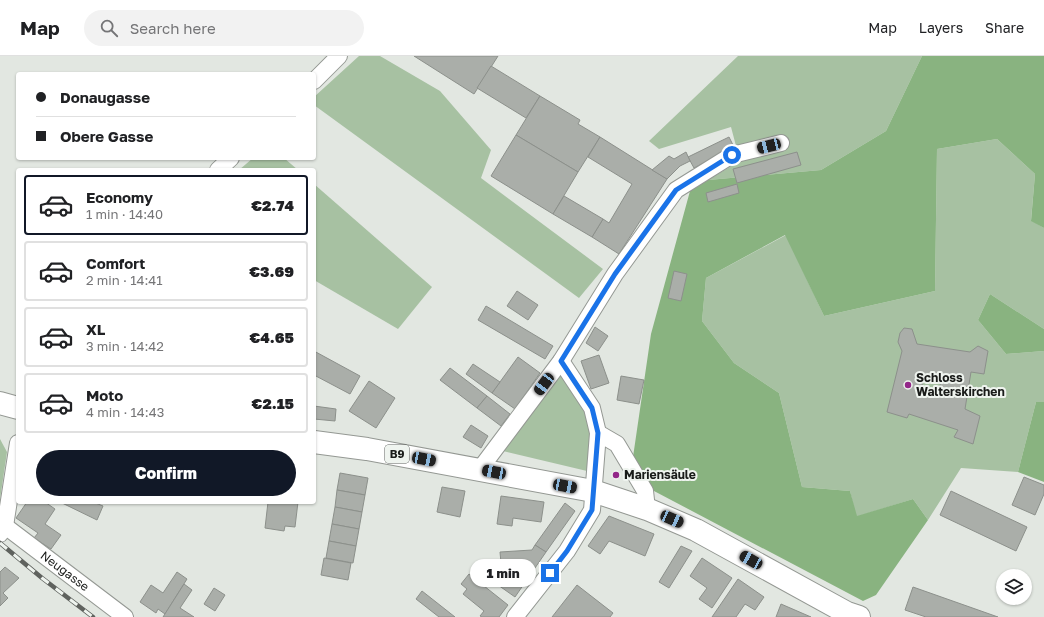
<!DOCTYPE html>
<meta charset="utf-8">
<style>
:root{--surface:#fff;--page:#f2f2f2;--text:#202124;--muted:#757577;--line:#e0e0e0;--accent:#111827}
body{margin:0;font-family:"Golos Text",sans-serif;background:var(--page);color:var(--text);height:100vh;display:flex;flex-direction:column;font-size:15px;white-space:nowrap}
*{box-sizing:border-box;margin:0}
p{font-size:13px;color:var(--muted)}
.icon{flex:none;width:22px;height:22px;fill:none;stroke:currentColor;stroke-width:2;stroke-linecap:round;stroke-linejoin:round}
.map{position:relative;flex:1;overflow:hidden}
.sheet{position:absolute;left:16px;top:112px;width:300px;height:336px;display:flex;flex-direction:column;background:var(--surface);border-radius:4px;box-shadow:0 1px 3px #0004}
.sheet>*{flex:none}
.banner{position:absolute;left:16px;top:16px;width:300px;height:88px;border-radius:4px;box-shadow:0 1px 3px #0004;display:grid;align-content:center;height:88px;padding:0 20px;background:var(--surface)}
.fabs{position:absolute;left:996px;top:513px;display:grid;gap:8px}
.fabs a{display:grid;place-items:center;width:36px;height:36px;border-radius:50%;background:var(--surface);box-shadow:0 1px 3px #0004;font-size:20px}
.end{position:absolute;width:18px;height:18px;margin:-9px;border:5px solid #1a73e8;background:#fff;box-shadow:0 0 0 2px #fff}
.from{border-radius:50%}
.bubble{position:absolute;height:28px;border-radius:14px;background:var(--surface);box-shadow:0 1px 3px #0004;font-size:13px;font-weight:800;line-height:28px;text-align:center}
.car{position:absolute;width:12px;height:24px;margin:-12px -6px;border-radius:5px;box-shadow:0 0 3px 1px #0007;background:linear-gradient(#222 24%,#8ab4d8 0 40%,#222 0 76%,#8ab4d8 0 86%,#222 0)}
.banner b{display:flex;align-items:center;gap:14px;height:38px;font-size:15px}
.banner b+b{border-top:1px solid var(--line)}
.banner i{width:10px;height:10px;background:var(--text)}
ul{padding:7px 0 0;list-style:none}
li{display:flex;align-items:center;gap:12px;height:60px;margin:0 8px 6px;padding:0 12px;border:2px solid var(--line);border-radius:4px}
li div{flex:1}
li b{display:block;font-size:15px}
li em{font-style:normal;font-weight:800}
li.current{border-color:var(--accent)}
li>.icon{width:36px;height:36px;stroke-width:1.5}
.primary-button{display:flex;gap:8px;margin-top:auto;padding:8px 20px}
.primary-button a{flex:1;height:46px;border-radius:24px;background:var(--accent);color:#fff;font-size:16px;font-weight:800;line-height:46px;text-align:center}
header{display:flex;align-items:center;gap:24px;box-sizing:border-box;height:56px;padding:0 20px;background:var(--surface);border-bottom:1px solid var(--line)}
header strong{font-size:19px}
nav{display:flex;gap:22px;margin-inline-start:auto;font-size:14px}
.search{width:280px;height:36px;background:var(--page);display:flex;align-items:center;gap:10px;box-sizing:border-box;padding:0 14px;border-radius:22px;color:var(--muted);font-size:15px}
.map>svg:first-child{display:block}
.green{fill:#a7c1a2}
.forest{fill:#89b380}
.building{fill:#aaaea9;stroke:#8c908b;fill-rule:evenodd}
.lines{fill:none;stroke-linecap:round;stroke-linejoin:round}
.minor-casing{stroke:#949893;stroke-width:18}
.primary-casing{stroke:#949893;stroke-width:24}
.minor{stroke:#fff;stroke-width:16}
.primary{stroke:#fff;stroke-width:22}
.rail-casing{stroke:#5f625e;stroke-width:4.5}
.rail{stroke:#eff4ef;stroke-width:3;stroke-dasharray:9;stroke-linecap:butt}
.route{stroke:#1a73e8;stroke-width:5}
.poi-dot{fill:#932789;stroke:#eff4ef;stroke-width:1.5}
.labels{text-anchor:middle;stroke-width:4;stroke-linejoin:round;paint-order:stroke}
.shield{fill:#eff4ef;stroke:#595c59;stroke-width:1}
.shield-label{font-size:11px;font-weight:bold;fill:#191b19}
.poi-label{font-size:12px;font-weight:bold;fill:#191b19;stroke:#eff4ef;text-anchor:start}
.street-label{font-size:12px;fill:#191b19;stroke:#eff4ef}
</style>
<header>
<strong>Map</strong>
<div class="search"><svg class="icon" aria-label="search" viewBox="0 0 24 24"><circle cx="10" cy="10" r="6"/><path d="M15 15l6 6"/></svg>Search here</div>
<nav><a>Map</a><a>Layers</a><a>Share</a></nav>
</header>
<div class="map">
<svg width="1044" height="561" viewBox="0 0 1044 561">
<rect width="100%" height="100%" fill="#e2e7e1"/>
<!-- green -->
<g class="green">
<path d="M359,0H380L440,35L491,94L481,122L603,213L579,242L314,49V41Z"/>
<path d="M738,0H922L886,75L821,114L708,124L740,105L731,71L659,93L649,85Z"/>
<path d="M997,83L1035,118L1031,164L1044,172V273L990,238L978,264L1006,298L1044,295V346H1036L1018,416L961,412L928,464L913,443L856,461L850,435L802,431L779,337L734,307L702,265L706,222L786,179L824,260L935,235L937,93Z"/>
<path d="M253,102H284L298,114H239Z"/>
<path d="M314,128L432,231L398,273L314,224Z"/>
<path d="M561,317L588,346L590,378L587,415L503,395Z"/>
<path d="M0,383L7,396L0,443Z"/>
</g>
<!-- forest -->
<g class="forest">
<path d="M922,0H1044V172L1031,165L1035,118L997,83L937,93L935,235L824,260L785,179L706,222L702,265L734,307L779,337L802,431L850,435L857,460L913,443L928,464L876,539L863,545L654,435L633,401L651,278L690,135L708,124L821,114L886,75Z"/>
<path d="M990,238L1044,273V295L1006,298L978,264Z"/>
<path d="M1036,346H1044V426L1018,416Z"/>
</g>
<!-- building -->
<g class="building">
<path d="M414,0H498L474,38Z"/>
<path d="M491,10L540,40L526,62L477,32Z"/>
<path d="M540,40L580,64L578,68L600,81L578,116L516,79Z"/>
<path d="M516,79L578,116L553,158L491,120Z"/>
<path d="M600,81L667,123L619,198L592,181L603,163L609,167L632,128L588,101Z"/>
<path d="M729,81L734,91L694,112L688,101Z"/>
<path d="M686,96L690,105L680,110L667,123L652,114L669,100L674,103Z"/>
<path d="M797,96L801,109L737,127L733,113Z"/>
<path d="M737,128L739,137L708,146L706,137Z"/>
<path d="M564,140L603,163L592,181L553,158Z"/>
<path d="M674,215L687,218L681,245L668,242Z"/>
<path d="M517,235L538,249L528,264L507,250Z"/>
<path d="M486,250L553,290L545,303L478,264Z"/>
<path d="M595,271L608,280L598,295L586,287Z"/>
<path d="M904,272L912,273L917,288L970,296L978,290L988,295L984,318L971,316L965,353L980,360L973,388L954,381L958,374L909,358L907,362L887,356L902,295L898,286L900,277ZM925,318L942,322L937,340L920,337Z"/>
<path d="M314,295L360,320L350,338L314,319Z"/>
<path d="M599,299L609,327L591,333L581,305Z"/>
<path d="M518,301L540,317L515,353L492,337Z"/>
<path d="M473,308L500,326L492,337L466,318Z"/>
<path d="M450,312L487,340L477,352L440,324Z"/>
<path d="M621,320L644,324L639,348L617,344Z"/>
<path d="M369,325L395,342L376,372L349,355Z"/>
<path d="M487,340L510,358L501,370L477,352Z"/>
<path d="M314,350L336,353L335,365L314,363Z"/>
<path d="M471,369L488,380L481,392L463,381Z"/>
<path d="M340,417L368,422L365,439L337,434Z"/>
<path d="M1024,421L1044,429V438L1035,459L1012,449Z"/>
<path d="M442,431L465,435L460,461L437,456Z"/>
<path d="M337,434L365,439L362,456L335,451Z"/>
<path d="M951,435L1027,471L1016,495L940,459Z"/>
<path d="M501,440L544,446L541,466L513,462L512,470L497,468Z"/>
<path d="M27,446H45L55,453L45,468L61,479L51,493L34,482L38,477L16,462Z"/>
<path d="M60,446H93L103,450L97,464Z"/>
<path d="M268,446H298L295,471L285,470L284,475L265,472Z"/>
<path d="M565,447L575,455L546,496L535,489Z"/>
<path d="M335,451L362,456L359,473L332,468Z"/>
<path d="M609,460L654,478L645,500L609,485L600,498L588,490Z"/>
<path d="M332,468L359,473L356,490L329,485Z"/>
<path d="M329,485L356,490L353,507L326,502Z"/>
<path d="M535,489L546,496L515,541L498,529L513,507H501L500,496L532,494Z"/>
<path d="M681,490L692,495L669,532L659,526Z"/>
<path d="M324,502L351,507L348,524L321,519Z"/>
<path d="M702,502L732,522L712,552L699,543L707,532L690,520Z"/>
<path d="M5,511L19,522L3,537L8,542L0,550V516Z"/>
<path d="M177,516L187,523L165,558L158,553L156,557L140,546L151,529L163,537Z"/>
<path d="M469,518L508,549L499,561H482L480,560L484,555L463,538L467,533L461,528Z"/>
<path d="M738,523L764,541L755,554L745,548L736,561H712Z"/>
<path d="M184,528L192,534L180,552L194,561H163Z"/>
<path d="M577,529L613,557L610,561H552Z"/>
<path d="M913,531L998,561H926L905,554Z"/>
<path d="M214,532L225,539L215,555L204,548Z"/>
<path d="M422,535L455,561H439L416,543Z"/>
<path d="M781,548L811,561H776Z"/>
</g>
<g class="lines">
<defs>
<g id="minor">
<path d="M314,25L339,0"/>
<path d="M218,114L231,102"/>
<path d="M598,377L617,388L645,435L647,453"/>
<path d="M480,413L561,305L615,218L676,134L732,99L781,87"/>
<path id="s1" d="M5,470L125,561"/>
<path d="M0,478L5,470L18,387"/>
<path d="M515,561L567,495L592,454L598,377L592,352L561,305"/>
</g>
<g id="primary">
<path d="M0,347L18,352"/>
<path d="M314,386L367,393L593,435L647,453L696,474L847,557L859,561"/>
</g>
</defs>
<!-- minor casing -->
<use href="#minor" class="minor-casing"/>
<!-- primary casing -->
<use href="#primary" class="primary-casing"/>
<!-- minor -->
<use href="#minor" class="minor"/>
<!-- primary -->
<use href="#primary" class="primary"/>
<defs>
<path id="rail" d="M0,487L42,522L93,561"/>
</defs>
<!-- rail casing -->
<use href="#rail" class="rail-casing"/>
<!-- rail -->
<use href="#rail" class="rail"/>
</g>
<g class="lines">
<!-- route -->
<path class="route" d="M550,517L567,495L592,454L598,377L592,352L561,305L615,218L676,134L732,99"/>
</g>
<!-- markers -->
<g class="poi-dot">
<circle cx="908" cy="329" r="4"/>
<circle cx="616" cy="419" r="4"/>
</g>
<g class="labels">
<!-- shield labels -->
<rect class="shield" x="385" y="389" width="24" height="18" rx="3"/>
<g class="shield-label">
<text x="397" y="402">B9</text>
</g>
<!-- poi labels -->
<g class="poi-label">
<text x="916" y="326">Schloss<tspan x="916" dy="14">Walterskirchen</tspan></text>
<text x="624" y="423">Mariensäule</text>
</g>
<!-- street labels -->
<g class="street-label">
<text dy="4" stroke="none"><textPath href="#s1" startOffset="75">Neugasse</textPath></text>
</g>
</g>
</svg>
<div class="fabs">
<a><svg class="icon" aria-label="layers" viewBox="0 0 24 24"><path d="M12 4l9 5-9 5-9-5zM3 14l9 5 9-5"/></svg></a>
</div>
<i class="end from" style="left:732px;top:99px"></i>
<i class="end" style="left:550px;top:517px"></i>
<div class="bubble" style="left:470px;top:503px;width:66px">1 min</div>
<i class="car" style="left:769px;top:90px;rotate:256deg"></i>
<i class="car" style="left:544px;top:328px;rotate:217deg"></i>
<i class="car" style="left:424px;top:403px;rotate:101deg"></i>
<i class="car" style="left:494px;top:416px;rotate:281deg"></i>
<i class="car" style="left:565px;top:430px;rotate:101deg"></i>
<i class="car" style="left:672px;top:463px;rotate:114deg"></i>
<i class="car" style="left:751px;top:504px;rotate:299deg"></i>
<div class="banner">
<b><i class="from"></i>Donaugasse</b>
<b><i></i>Obere Gasse</b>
</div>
<section class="sheet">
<ul>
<li class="current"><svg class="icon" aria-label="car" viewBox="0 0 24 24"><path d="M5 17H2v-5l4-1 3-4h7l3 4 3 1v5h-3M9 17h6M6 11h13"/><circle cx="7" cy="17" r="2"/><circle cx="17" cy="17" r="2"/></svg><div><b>Economy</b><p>1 min · 14:40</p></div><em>€2.74</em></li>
<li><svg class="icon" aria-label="car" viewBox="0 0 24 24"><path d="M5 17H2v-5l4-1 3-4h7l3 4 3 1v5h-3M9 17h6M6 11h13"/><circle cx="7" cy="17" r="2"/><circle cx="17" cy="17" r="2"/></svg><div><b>Comfort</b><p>2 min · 14:41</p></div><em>€3.69</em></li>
<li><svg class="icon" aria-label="car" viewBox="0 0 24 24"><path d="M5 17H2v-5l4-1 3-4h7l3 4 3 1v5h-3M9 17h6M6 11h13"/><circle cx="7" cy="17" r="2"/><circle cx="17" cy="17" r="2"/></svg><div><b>XL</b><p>3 min · 14:42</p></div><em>€4.65</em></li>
<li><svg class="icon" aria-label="car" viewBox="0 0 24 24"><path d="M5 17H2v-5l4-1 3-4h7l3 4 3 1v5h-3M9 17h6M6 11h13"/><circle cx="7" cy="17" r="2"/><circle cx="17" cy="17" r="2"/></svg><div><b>Moto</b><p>4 min · 14:43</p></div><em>€2.15</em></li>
</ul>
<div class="primary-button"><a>Confirm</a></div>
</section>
</div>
